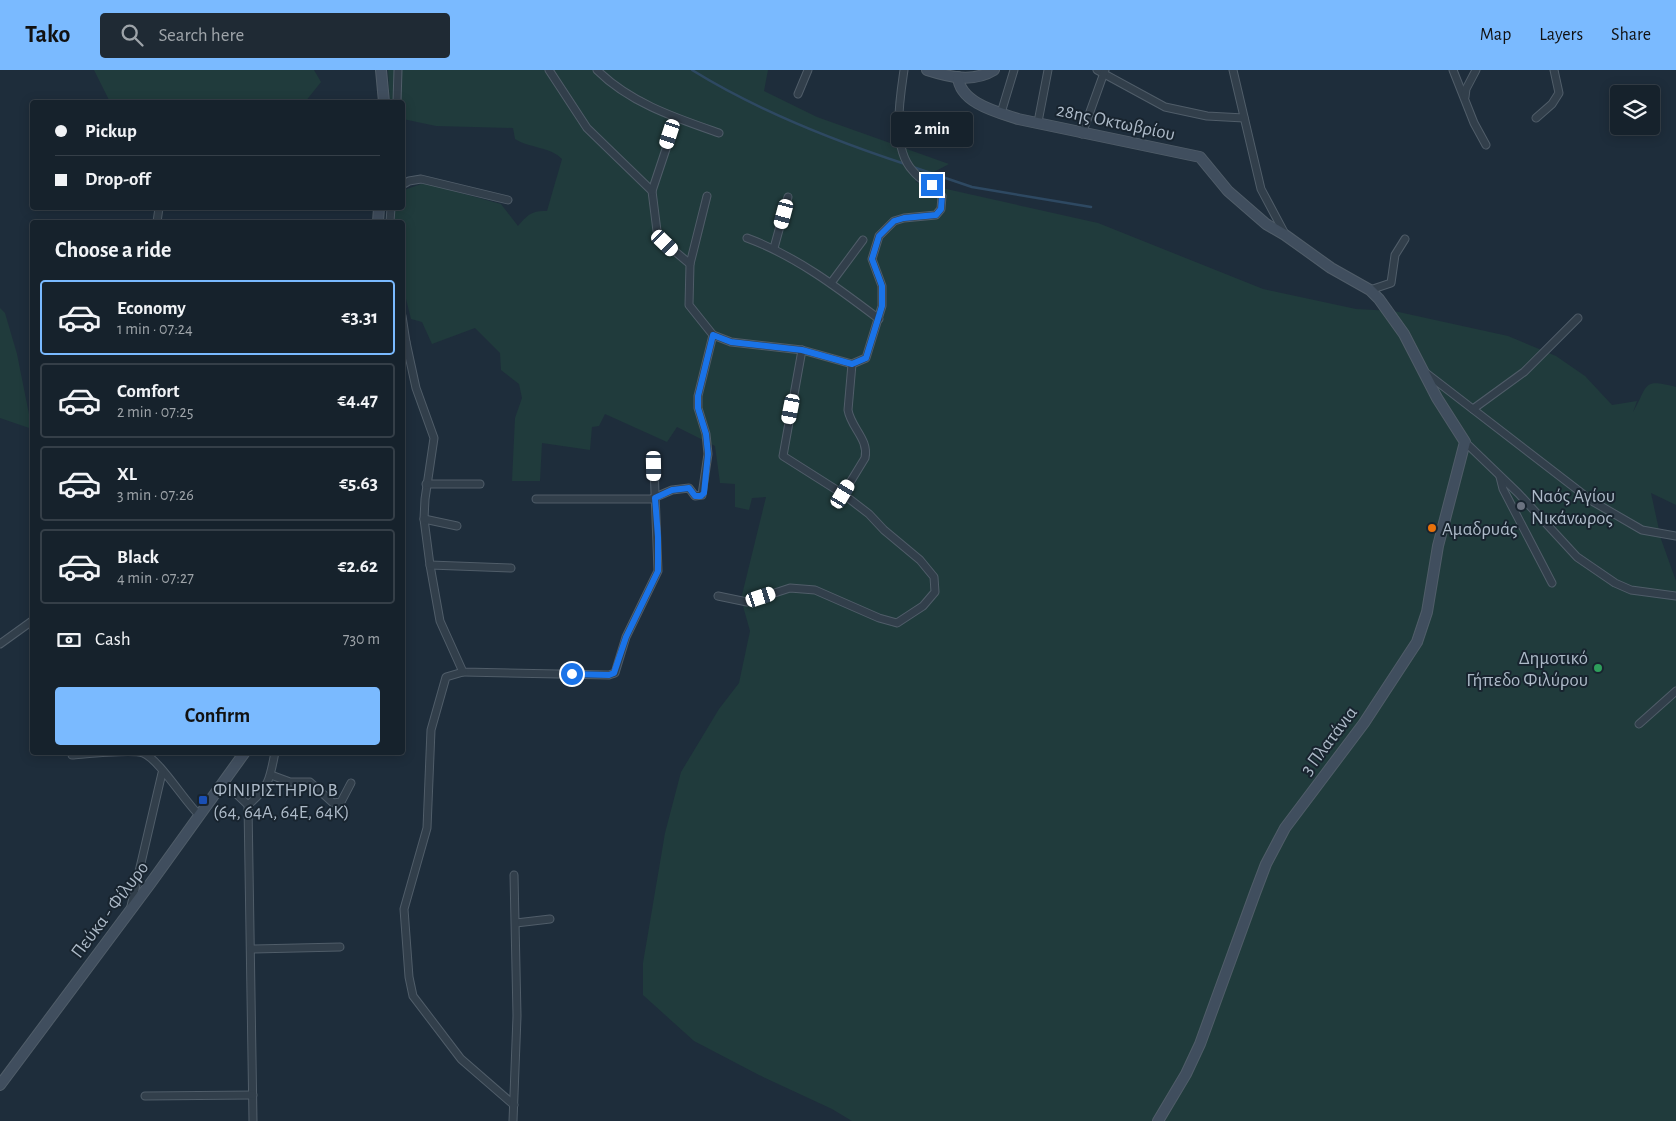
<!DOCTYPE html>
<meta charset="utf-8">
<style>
:root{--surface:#16222c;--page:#1f2a34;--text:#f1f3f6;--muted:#9ea4a9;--line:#353f48;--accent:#7abaff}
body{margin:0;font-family:"Alegreya Sans",sans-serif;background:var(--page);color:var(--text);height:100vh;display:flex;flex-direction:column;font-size:19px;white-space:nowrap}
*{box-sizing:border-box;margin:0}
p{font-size:16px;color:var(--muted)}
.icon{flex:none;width:28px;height:28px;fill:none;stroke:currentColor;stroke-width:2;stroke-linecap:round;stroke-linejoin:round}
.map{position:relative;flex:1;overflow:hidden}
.panel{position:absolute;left:30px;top:150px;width:375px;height:535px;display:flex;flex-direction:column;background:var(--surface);border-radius:5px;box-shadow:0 2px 12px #0003,0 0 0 1px var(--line)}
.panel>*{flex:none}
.guide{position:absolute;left:30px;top:30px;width:375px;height:110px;border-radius:5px;box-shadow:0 2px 12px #0003,0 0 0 1px var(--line);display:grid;align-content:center;height:110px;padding:0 25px;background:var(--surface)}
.buttons{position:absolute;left:1610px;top:15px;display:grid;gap:10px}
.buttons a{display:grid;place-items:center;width:50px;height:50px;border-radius:5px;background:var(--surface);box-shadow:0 2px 12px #0003,0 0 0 1px var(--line);font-size:25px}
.end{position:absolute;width:22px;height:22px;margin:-11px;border:6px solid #1a73e8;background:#fff;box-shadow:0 0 0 2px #fff}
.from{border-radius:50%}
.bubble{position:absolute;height:35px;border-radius:5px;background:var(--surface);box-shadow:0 2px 12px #0003,0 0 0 1px var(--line);font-size:16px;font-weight:600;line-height:35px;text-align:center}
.car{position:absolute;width:15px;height:30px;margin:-15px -8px;border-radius:6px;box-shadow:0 0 4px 1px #0007;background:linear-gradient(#fff 24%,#345 0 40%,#fff 0 76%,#345 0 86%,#fff 0)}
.guide b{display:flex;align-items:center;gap:18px;height:48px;font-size:19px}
.guide b+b{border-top:1px solid var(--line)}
.guide i{width:12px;height:12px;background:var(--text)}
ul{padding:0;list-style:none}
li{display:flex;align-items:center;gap:15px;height:75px;margin:0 10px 8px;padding:0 15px;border:2px solid var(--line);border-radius:5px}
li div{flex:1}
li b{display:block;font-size:19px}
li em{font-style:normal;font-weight:600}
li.current{border-color:var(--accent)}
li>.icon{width:45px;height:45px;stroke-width:1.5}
h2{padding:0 25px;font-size:22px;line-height:60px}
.pay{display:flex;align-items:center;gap:12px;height:55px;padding:0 25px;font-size:19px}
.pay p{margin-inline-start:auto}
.button{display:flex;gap:10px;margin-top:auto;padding:10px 25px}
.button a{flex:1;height:58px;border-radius:5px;background:var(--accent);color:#111;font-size:20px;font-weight:600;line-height:58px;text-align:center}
header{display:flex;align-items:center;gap:30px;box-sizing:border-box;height:70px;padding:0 25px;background:var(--accent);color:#111}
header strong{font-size:24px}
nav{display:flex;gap:28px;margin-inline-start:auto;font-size:18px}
.search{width:350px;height:45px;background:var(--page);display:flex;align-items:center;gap:12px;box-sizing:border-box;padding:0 18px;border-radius:5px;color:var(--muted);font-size:19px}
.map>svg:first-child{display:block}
.green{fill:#203b3c}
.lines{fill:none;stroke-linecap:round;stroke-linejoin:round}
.stream{stroke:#2e4962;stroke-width:2.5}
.street-casing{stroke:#505d69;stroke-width:9}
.secondary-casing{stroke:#505d69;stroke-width:12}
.street{stroke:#323f4b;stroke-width:7}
.secondary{stroke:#404e5e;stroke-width:10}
.route{stroke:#1a73e8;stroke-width:6}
.worship-dot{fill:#6b7280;stroke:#18242f;stroke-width:2}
.food-dot{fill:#e8710a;stroke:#18242f;stroke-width:2}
.leisure-dot{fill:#2e9e5b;stroke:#18242f;stroke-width:2}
.transit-dot{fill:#1a4fb4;stroke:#18242f;stroke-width:2}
.labels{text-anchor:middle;stroke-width:4;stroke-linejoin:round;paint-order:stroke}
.street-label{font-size:19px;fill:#adbac8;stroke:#18242f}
.poi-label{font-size:19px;fill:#adbac8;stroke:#18242f;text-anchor:start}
</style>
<header>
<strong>Tako</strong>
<div class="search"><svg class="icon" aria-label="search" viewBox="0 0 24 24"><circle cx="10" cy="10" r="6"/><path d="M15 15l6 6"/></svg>Search here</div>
<nav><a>Map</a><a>Layers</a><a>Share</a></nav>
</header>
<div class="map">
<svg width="1676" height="1051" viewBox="0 0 1676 1051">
<rect width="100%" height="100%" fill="#1e2d3b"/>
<!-- green -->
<g class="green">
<path d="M94,0H314L321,12L305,32H110Z"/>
<path d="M388,0H768L764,21L817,47L949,94L915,112L1098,153L1263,219L1356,239L1394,241L1508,266L1556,286L1585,306L1612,335L1637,331L1633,342C1649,315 1641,308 1676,317V435L1651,423L1661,469L1676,511V1051H852L832,1039L759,1005L694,971L643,925V893L665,763L681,702L719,639L739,613L750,561L741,529L766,427L752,428L749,440L735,437V414L720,413L715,376L677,357L667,372L605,344L599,356L592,357L590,380L542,373L540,411H512L515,348L522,328L519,314L501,300L500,283L475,258L432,274L422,252L411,249L403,217L402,152H395V138H402L404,120L424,113L501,134L518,156C527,145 532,140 547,141L562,89C551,77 529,78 515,69L513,58L436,56L403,49L402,32H390Z"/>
<path d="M0,238L5,243L17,284L32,359L0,348Z"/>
</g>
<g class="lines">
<!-- stream -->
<g class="stream">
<path d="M692,0C758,41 832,70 905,94"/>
<path d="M913,97L972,117L1091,137"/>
</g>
<defs>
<g id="street">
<path d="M549,0L587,58L652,121L657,161L665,173L690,194L689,235L713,265L731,272L802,280L852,294L866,288L882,236V216L872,189L879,166L894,151L904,148L936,145L941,139L942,126C933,116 921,111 913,101C891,78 900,28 904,0"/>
<path d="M597,0C630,33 676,48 719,63"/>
<path d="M1097,0L1165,37L1207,46L1244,48"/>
<path d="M1233,0L1261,119L1285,164"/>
<path d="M1453,0L1474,53L1486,75"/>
<path d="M798,24L808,0"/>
<path d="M1465,27L1466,19L1476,0"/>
<path d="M397,32L398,0"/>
<path d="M1001,43L1014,0"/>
<path d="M1536,48L1552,34L1559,23L1554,0"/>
<path d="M1038,52L1048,0"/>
<path d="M1082,64L1105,0"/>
<path d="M402,115L409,111L421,109L508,130"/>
<path d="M652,121L671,64"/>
<path d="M157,152L159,138"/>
<path d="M390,152L391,138"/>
<path d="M747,168C796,186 838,218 879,249"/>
<path d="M774,178L788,127"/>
<path d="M690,194L707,126"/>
<path d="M831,213L863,170"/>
<path d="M1370,220L1391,213L1395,185L1405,169"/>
<path d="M402,246L406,272"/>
<path d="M402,270L406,272L416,318L434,368L425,429L424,449L430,495L440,551L463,602L609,605L615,603L626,567L658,501L654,396"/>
<path d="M1426,303L1592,431L1642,460L1676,466"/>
<path d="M1473,339L1524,302L1578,248"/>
<path d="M1465,372L1518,423L1577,487L1615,513L1631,520L1676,526"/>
<path d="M1500,407L1503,419L1552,513"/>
<path d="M426,414H480"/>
<path d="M843,424L865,388C869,369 851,358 848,340L852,294"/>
<path d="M536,429H651L672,420L689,418L695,426L702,425L708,384L706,364L698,338V326L713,265"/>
<path d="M424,449L457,456"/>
<path d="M430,495L511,498"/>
<path d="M718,526L747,532L790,518L815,520L879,548L897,553L923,536L935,522L934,507L920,490L884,460L869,444L843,424L783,386L802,280"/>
<path d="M0,574L32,551"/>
<path d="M463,602L446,607L431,660L427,758L404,839L409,907L413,926L461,989L514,1035"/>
<path d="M1639,654L1676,621"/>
<path d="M72,685C86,684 132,679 143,683C159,689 185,732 200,746"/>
<path d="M271,705L290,712H310L333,733L341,732L351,713"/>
<path d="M225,713L248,735L253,1051"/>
<path d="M248,735C269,717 270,709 275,682"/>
<path d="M131,836L162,703"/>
<path d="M516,853L550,849"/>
<path d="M251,879L340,877"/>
<path d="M145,1026L253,1025"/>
<path d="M513,1051L517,946L514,805"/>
</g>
<g id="secondary">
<path d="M381,0L384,32"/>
<path d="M927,0C949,7 973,13 994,0"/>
<path d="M958,7C960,33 997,42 1018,49L1200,87L1228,121L1266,154L1285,165L1331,198L1370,220L1379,229L1404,264L1437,328L1465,372L1438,476L1427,542L1417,572L1364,653L1285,758L1266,794L1255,823L1200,974L1186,1004L1158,1051"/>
<path d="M378,152L379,138"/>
<path d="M0,1015L150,814L245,682"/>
</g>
</defs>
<!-- street casing -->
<use href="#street" class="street-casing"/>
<!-- secondary casing -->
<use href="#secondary" class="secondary-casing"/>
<!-- street -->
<use href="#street" class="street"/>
<!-- secondary -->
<use href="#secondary" class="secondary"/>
</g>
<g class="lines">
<!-- route -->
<path class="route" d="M572,604L609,605L614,603L626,567L658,501V467L655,428L672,420L689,418L695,426H701L704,423L708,384L706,364L698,338V326L713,265L731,272L802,280L852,294L866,288L882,236V216L872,189L879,166L894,151L904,148L936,145L941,139L942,126L932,115"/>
</g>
<!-- markers -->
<circle class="worship-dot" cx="1521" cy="436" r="5"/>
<circle class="food-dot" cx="1432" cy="458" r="5"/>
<circle class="leisure-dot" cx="1598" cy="598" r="5"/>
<rect class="transit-dot" x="198" y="725" width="10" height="10" rx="2.5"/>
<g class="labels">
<!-- street labels -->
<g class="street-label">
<text transform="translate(1116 51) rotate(12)" y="7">28ης Οκτωβρίου</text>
<text transform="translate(1328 670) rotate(-53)" y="7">3 Πλατάνια</text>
<text transform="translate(109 839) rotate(-53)" y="7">Πεύκα - Φίλυρο</text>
</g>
<!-- poi labels -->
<g class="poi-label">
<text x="1531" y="432">Ναός Αγίου<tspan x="1531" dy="22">Νικάνωρος</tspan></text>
<text x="1442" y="465">Αμαδρυάς</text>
<text x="1588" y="594" text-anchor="end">Δημοτικό<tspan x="1588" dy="22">Γήπεδο Φιλύρου</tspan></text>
<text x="213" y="726">ΦΙΝΙΡΙΣΤΗΡΙΟ B<tspan x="213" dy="22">(64, 64Α, 64Ε, 64Κ)</tspan></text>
</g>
</g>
</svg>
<div class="buttons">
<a><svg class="icon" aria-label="layers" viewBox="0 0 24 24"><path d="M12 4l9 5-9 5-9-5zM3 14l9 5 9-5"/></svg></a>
</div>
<i class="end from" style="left:572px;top:604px"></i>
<i class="end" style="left:932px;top:115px"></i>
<div class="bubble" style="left:891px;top:42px;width:82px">2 min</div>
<i class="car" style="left:670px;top:64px;rotate:198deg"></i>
<i class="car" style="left:784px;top:144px;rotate:195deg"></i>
<i class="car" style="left:665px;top:173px;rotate:134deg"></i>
<i class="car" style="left:791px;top:339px;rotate:191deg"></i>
<i class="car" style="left:654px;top:396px;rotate:179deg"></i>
<i class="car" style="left:843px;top:424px;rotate:31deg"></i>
<i class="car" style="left:761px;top:527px;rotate:72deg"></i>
<div class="guide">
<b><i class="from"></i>Pickup</b>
<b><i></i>Drop-off</b>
</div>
<section class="panel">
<h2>Choose a ride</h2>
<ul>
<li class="current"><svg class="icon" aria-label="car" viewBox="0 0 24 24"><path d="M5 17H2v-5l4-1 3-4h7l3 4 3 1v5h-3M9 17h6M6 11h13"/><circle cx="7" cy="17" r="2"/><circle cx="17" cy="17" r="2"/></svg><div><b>Economy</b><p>1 min · 07:24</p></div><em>€3.31</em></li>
<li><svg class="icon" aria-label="car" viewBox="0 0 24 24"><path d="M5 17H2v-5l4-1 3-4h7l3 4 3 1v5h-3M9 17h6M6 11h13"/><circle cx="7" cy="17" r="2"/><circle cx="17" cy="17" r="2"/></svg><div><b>Comfort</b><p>2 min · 07:25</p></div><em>€4.47</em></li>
<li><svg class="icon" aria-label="car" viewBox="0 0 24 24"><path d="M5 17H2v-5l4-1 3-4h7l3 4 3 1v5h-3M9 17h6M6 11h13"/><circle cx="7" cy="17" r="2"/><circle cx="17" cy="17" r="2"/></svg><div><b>XL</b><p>3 min · 07:26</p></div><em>€5.63</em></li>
<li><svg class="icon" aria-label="car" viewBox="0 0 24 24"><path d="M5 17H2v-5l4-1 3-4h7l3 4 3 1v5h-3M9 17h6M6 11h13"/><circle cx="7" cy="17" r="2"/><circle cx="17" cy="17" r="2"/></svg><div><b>Black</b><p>4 min · 07:27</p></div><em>€2.62</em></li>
</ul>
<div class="pay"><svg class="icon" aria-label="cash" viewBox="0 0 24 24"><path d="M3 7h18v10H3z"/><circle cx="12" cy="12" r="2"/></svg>Cash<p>730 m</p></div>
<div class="button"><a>Confirm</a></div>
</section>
</div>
